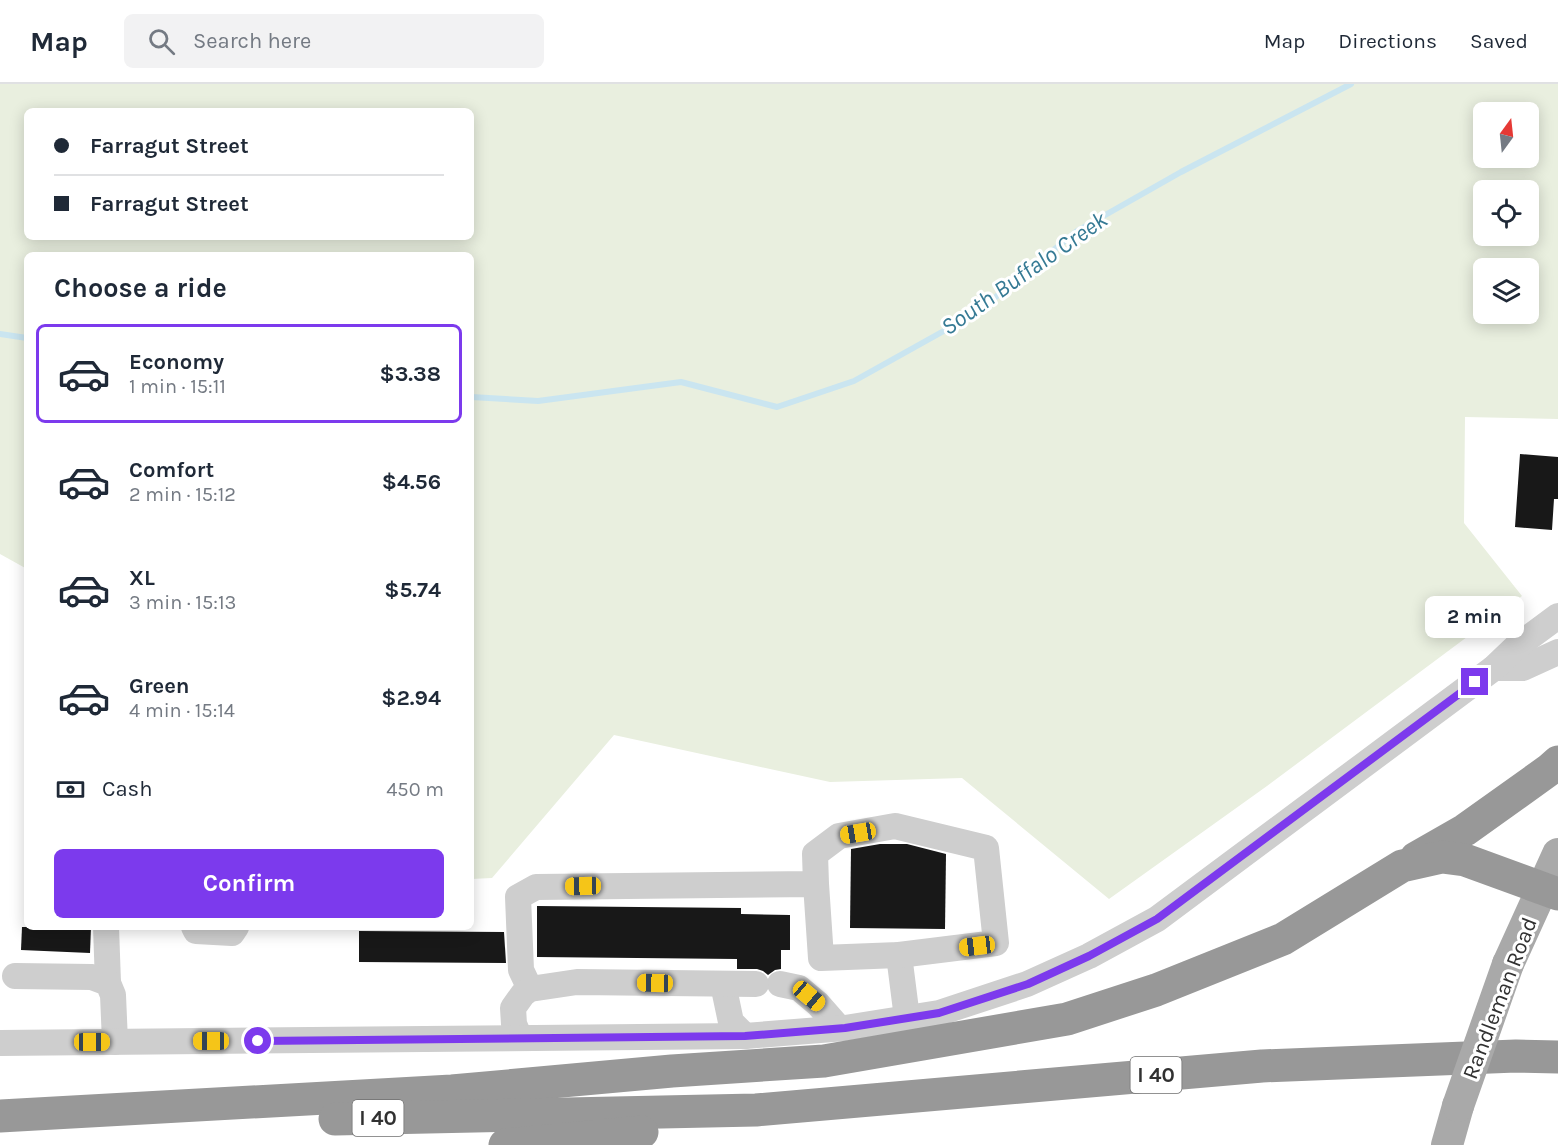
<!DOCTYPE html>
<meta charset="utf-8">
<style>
:root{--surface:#fff;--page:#f2f2f3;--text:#1f2937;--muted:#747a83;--line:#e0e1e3;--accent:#7c3aed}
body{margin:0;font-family:Karla,sans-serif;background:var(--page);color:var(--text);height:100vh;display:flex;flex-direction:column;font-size:22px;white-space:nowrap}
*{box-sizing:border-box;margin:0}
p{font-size:20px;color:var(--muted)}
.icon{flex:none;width:33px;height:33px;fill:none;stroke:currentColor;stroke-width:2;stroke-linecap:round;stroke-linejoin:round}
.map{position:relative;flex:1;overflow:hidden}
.side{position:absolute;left:24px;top:168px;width:450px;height:678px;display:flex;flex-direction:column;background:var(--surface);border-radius:9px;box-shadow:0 3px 15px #0003}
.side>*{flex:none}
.banner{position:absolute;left:24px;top:24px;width:450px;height:132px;border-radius:9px;box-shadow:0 3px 15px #0003;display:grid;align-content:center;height:132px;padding:0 30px;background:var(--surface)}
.needle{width:39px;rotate:15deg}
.buttons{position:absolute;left:1473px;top:18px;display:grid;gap:12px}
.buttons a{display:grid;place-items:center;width:66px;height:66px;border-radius:9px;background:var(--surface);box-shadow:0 3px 15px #0003;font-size:30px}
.end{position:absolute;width:27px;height:27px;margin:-14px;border:8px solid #7c3aed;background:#fff;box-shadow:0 0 0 3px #fff}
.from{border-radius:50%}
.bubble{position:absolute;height:42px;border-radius:9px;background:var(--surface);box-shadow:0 3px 15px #0003;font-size:20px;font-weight:700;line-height:42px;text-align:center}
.car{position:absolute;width:18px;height:36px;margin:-18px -9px;border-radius:8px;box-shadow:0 0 4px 2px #0007;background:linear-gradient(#f5c518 24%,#345 0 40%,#f5c518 0 76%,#345 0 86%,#f5c518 0)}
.banner b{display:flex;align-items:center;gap:21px;height:57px;font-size:22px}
.banner b+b{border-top:2px solid var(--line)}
.banner i{width:15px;height:15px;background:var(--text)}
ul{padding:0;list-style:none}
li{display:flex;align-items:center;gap:18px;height:99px;margin:0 12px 9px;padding:0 18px;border:3px solid transparent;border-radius:9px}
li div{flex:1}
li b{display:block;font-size:22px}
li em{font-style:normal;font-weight:700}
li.current{border-color:var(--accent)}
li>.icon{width:54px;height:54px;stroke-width:1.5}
h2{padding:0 30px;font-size:27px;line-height:72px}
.pay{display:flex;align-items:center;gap:15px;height:66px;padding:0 30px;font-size:22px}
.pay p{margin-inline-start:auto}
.primary-button{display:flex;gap:12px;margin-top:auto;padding:12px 30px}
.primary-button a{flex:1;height:69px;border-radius:9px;background:var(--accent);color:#fff;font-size:24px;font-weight:700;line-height:69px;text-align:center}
header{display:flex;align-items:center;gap:36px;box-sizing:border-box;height:84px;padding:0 30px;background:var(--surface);border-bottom:2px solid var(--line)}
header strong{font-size:28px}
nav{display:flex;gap:33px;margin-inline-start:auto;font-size:21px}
.search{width:420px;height:54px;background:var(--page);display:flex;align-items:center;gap:15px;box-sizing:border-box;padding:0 21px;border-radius:9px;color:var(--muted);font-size:22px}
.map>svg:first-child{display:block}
.green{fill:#e9efdf;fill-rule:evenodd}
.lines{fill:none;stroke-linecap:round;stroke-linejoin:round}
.stream{stroke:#cae5f0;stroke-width:6}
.building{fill:#181818}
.minor{stroke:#cecece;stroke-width:26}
.major{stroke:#a9a9a9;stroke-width:32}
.highway{stroke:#989898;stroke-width:33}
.major-bridge{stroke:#a9a9a9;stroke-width:32}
.route{stroke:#7c3aed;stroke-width:8}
.labels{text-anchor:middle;stroke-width:6;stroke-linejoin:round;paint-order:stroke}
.shield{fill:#fff;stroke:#6f6f6f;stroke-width:1.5}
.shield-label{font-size:21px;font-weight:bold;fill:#313131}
.street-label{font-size:22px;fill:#313131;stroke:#fff}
.water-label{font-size:24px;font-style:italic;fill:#357a94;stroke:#fff}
</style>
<header>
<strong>Map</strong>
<div class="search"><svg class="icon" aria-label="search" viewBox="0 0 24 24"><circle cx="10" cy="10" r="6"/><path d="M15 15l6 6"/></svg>Search here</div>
<nav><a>Map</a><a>Directions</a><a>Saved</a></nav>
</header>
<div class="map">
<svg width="1558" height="1061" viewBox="0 0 1558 1061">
<rect width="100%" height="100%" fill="#fff"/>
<!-- green -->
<path class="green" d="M0,0H1558V335L1465,333L1464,439L1522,512L1267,702L1109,815L962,694L830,698L614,651L492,794L471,795V171H27V485L0,470ZM27,27H471V153H27ZM1484,28H1528V74H1484ZM1528,106V152H1484V106ZM1484,184H1528V230H1484Z"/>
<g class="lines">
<!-- stream -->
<g class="stream">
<path d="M0,250L27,254"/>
<path d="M471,313L538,317L681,298L777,323L854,297L976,229L1077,147L1181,88L1351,0"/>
</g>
</g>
<!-- building -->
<g class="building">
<path d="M1520,370L1558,373V415H1554L1552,446L1515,443Z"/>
<path d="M880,760H907L946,770L945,845L850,844L851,765Z"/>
<path d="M537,822L741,824V830L790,831V866H781V885L775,886L768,891L763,887L757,885H737V875L537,873Z"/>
<path d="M22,843H91L90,869L21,866Z"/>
<path d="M359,847L504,848L506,879L359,878Z"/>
</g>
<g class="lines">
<!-- minor -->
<g class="minor">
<path d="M1494,584H1523L1558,568"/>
<path d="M106,843L108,899"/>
<path d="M194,843L196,847L232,849L236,843"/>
<path d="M899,871L907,934"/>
<path d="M15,892L92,893L108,899L113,911L115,958"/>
<path d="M723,900L731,938L745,952"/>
<path d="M780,900L799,904L818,920L839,944"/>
<path d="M530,905L521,886L518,813L536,803L816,800L821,874L899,871L996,859L986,764L895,742L839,752L815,770L816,800"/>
<path d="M520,954L514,940L513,924L523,910L530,905L577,898L756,900"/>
<path d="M0,959L745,952L845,944L939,929L1027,900L1089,872L1157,835L1494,584L1516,563L1558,532"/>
</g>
<!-- major -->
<g class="major">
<path d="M1508,880L1558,770"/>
<path d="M1447,1061L1458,1022"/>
</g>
<!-- highway -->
<g class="highway">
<path d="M1416,774L1465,746L1549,686L1558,678"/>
<path d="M0,1032L452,1007L672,987L824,977L1067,935L1156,906L1283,855L1402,782L1442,773L1465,776L1558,810"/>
<path d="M335,1035L756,1026L1262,982L1516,972L1558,973"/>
<path d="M505,1061L642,1048"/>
</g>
<!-- major-bridge -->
<path class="major-bridge" d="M1458,1022L1508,880"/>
</g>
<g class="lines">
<!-- route -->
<path class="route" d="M258,957L745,952L845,944L939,929L1028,900L1089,872L1157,835L1475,598"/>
</g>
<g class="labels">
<!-- shield labels -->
<g class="shield">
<rect x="1130.5" y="973" width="51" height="36" rx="4.5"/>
<rect x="352.5" y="1016" width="51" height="36" rx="4.5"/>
</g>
<g class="shield-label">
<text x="1156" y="998">I 40</text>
<text x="378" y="1041">I 40</text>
</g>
<!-- street labels -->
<g class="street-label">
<text transform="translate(1499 914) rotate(-69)" y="8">Randleman Road</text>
</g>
<!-- water labels -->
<g class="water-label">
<text transform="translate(1024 189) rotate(-35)" y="8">South Buffalo Creek</text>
</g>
</g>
</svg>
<div class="buttons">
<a><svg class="needle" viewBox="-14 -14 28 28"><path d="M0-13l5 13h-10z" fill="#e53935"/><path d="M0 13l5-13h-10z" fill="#747a83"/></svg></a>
<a><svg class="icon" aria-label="locate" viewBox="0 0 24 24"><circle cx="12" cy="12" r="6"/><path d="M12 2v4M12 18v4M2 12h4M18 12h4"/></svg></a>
<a><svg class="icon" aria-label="layers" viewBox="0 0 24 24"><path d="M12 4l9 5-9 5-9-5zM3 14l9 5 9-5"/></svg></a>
</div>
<i class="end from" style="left:258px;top:957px"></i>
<i class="end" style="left:1475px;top:598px"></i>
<div class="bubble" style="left:1425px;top:512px;width:99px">2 min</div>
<i class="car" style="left:858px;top:749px;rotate:260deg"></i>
<i class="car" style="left:583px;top:802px;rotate:269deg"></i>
<i class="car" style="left:977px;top:862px;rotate:263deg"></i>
<i class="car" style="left:655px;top:899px;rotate:271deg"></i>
<i class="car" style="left:809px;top:912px;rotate:130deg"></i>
<i class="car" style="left:211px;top:957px;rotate:270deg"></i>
<i class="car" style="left:92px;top:958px;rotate:90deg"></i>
<div class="banner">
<b><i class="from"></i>Farragut Street</b>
<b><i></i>Farragut Street</b>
</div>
<section class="side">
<h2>Choose a ride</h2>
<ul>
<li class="current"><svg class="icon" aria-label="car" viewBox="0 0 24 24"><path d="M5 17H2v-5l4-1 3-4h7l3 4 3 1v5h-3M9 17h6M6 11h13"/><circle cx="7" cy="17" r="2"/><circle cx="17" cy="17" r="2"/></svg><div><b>Economy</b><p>1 min · 15:11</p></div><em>$3.38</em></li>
<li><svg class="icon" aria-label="car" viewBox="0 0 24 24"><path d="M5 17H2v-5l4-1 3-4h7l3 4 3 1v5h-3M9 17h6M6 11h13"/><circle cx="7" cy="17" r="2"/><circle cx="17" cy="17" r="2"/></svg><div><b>Comfort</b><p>2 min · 15:12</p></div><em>$4.56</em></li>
<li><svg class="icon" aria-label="car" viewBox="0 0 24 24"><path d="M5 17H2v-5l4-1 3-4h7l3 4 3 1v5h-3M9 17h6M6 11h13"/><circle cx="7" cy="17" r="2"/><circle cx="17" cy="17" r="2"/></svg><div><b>XL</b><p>3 min · 15:13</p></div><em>$5.74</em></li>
<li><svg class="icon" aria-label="car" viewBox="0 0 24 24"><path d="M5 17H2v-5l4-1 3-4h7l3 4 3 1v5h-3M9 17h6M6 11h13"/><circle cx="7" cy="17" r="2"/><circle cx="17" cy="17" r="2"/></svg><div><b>Green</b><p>4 min · 15:14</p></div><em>$2.94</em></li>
</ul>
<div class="pay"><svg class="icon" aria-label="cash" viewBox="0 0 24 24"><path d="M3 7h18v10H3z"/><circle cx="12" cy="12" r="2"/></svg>Cash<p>450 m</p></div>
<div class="primary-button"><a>Confirm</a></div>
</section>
</div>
